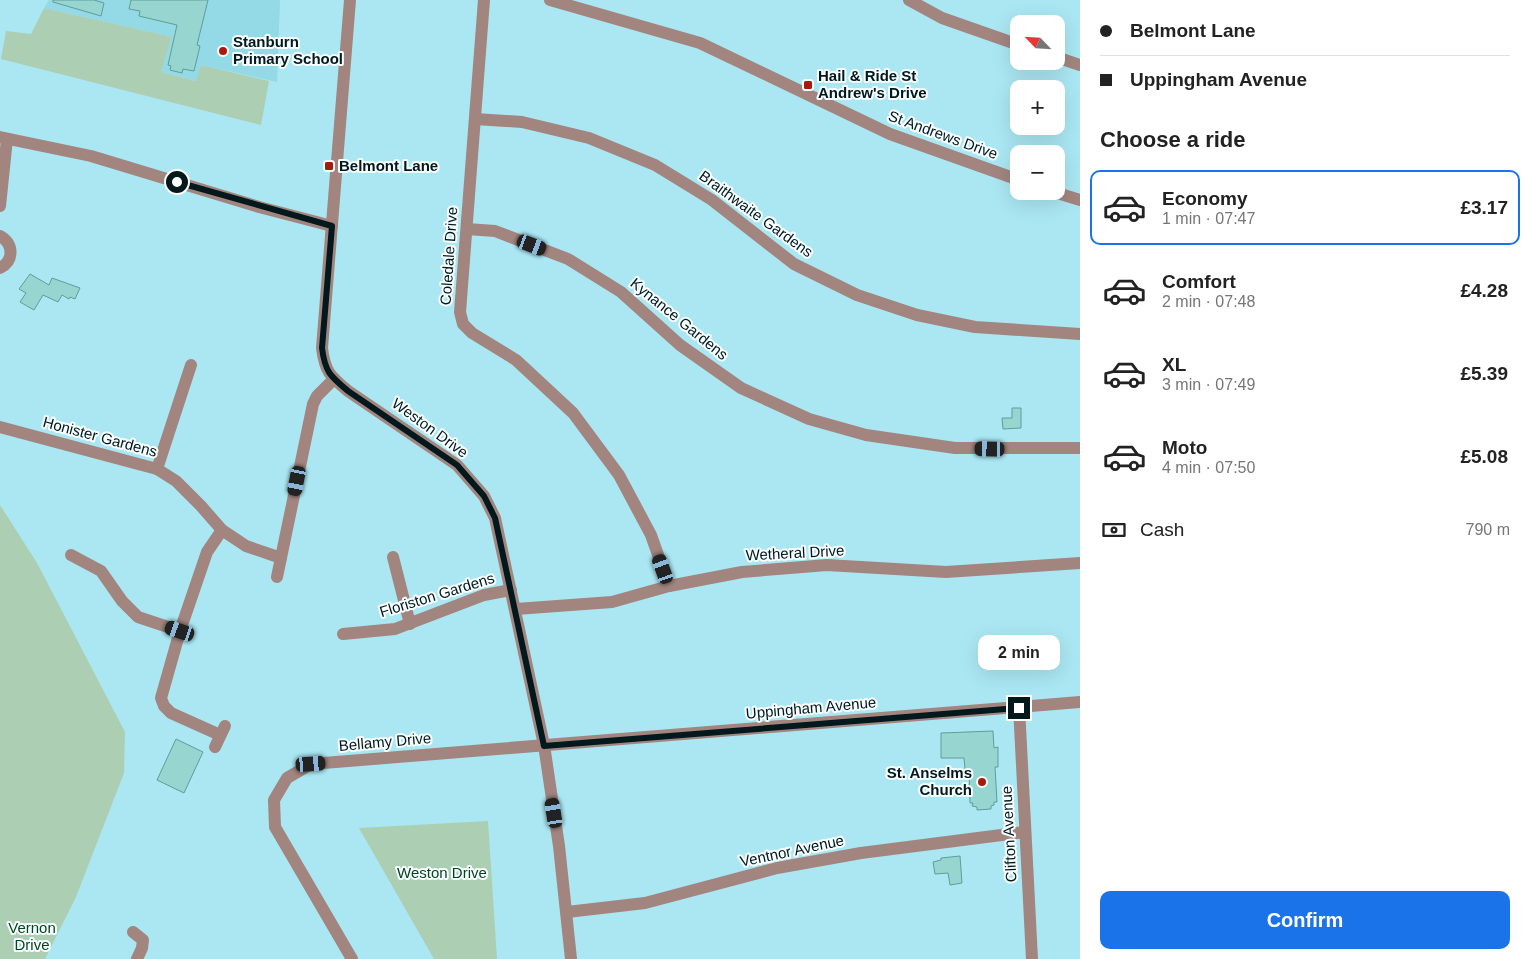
<!DOCTYPE html>
<meta charset="utf-8">
<style>
:root{--surface:#fff;--page:#f2f2f2;--text:#222;--muted:#767676;--line:#e0e0e0;--accent:#1a73e8}
body{margin:0;font-family:Arial,sans-serif;background:var(--page);color:var(--text);height:100vh;display:flex;flex-direction:column;font-size:19px;white-space:nowrap}
*{box-sizing:border-box;margin:0}
p{font-size:16px;color:var(--muted)}
.icon{flex:none;width:28px;height:28px;fill:none;stroke:currentColor;stroke-width:2;stroke-linecap:round;stroke-linejoin:round}
.map{position:relative;flex:1;overflow:hidden}
.sheet{display:flex;flex-direction:column;background:var(--surface);width:450px}
.sheet>*{flex:none}
.top-card{display:grid;align-content:center;height:110px;padding:0 20px;background:var(--surface)}
.needle{width:32px;rotate:295deg}
.fabs{position:absolute;left:1010px;top:15px;display:grid;gap:10px}
.fabs a{display:grid;place-items:center;width:55px;height:55px;border-radius:10px;background:var(--surface);box-shadow:0 5px 20px #0002;font-size:25px}
.end{position:absolute;width:22px;height:22px;margin:-11px;border:6px solid #01181c;background:#fff;box-shadow:0 0 0 2px #fff}
.from{border-radius:50%}
.bubble{position:absolute;height:35px;border-radius:10px;background:var(--surface);box-shadow:0 5px 20px #0002;font-size:16px;font-weight:700;line-height:35px;text-align:center}
.car{position:absolute;width:15px;height:30px;margin:-15px -8px;border-radius:6px;box-shadow:0 0 4px 1px #0007;background:linear-gradient(#222 24%,#8ab4d8 0 40%,#222 0 76%,#8ab4d8 0 86%,#222 0)}
.top-card b{display:flex;align-items:center;gap:18px;height:48px;font-size:19px}
.top-card b+b{border-top:1px solid var(--line)}
.top-card i{width:12px;height:12px;background:var(--text)}
ul{padding:0;list-style:none}
li{display:flex;align-items:center;gap:15px;height:75px;margin:0 10px 8px;padding:0 10px;border:2px solid transparent;border-radius:10px}
li div{flex:1}
li b{display:block;font-size:19px}
li em{font-style:normal;font-weight:700}
li.active{border-color:var(--accent)}
li>.icon{width:45px;height:45px;stroke-width:1.5}
h2{padding:0 20px;font-size:22px;line-height:60px}
.pay{display:flex;align-items:center;gap:12px;height:55px;padding:0 20px;font-size:19px}
.pay p{margin-inline-start:auto}
.primary-button{display:flex;gap:10px;margin-top:auto;padding:10px 20px}
.primary-button a{flex:1;height:58px;border-radius:10px;background:var(--accent);color:#fff;font-size:20px;font-weight:700;line-height:58px;text-align:center}
main{display:flex;flex:1;min-height:0}
.map>svg:first-child{display:block}
.built{fill:#93d9e6}
.green{fill:#acceb2}
.building{fill:#97d5d0;stroke:#609d99}
.lines{fill:none;stroke-linecap:round;stroke-linejoin:round}
.minor{stroke:#a2857f;stroke-width:12}
.route{stroke:#01181c;stroke-width:6}
.poi-dot{fill:#aa1a0b;stroke:#f8feff;stroke-width:2}
.labels{text-anchor:middle;stroke-width:4;stroke-linejoin:round;paint-order:stroke}
.poi-label{font-size:15px;font-weight:bold;fill:#01181c;stroke:#f8feff;text-anchor:start}
.street-label{font-size:15px;fill:#01181c;stroke:#f8feff}
.park-label{font-size:15px;fill:#03451d;stroke:#f8feff}
</style>
<main>
<div class="map">
<svg width="1080" height="959" viewBox="0 0 1080 959">
<rect width="100%" height="100%" fill="#aae7f3"/>
<!-- built -->
<path class="built" d="M49,0H280L277,82L201,65L197,81L161,72L172,37L44,8Z"/>
<!-- green -->
<g class="green">
<path d="M44,8L172,37L161,72L196,81L201,65L269,81L261,125L1,59L6,31L31,34Z"/>
<path d="M0,505L37,563L125,732L124,773L76,897L45,959H0Z"/>
<path d="M488,821L497,959H434L359,828Z"/>
</g>
<!-- building -->
<g class="building">
<path d="M53,0H94L104,3L101,16L53,2Z"/>
<path d="M131,0H208L197,45L200,46L194,71L183,69L182,73L170,70L171,66L168,65L177,25L139,16L140,11L129,9Z"/>
<path d="M30,274L49,285L52,278L80,288L75,299L70,297L69,299L62,295L58,302L43,295L34,310L20,302L26,293L19,289Z"/>
<path d="M1012,408H1021V428L1003,429L1002,418H1012Z"/>
<path d="M993,731L994,748L998,747V767H995L997,802H994V805L991,806V809L977,810V807L972,806L973,803H970L969,769H965L964,758H941V733Z"/>
<path d="M176,739L203,752L184,793L157,780Z"/>
<path d="M960,856L962,883L950,885L948,873L935,874L933,862L941,860V858Z"/>
</g>
<g class="lines">
<!-- minor -->
<g class="minor">
<path d="M350,0L322,348C325,372 330,376 348,391L457,465L484,496L495,518L544,745L559,846L571,959"/>
<path d="M484,0L460,312L463,324L472,333L516,360L573,413L619,475L651,535L669,586"/>
<path d="M550,0L700,43L890,134L1019,180"/>
<path d="M909,0L942,18L1019,45"/>
<path d="M1056,57L1080,65"/>
<path d="M475,119L522,122L589,138L655,165L712,200L794,264L857,295L917,315L975,327L1080,334"/>
<path d="M0,137L91,156L259,207L332,226"/>
<path d="M1051,191L1080,200"/>
<path d="M0,206L7,139"/>
<path d="M467,229L495,231L568,259L621,292L680,345L741,388L809,419L866,435L955,448H1080"/>
<path d="M0,236C14,244 14,261 0,268"/>
<path d="M0,427L157,469L176,481L201,506L222,530L246,546L281,558"/>
<path d="M157,469L191,365"/>
<path d="M71,555L101,571L122,601L138,617L180,631"/>
<path d="M393,557L410,624"/>
<path d="M277,577L313,404L317,396L334,379"/>
<path d="M516,609L612,602L669,586L742,572L827,565L946,572L1080,563"/>
<path d="M343,634L395,629L484,595L511,590"/>
<path d="M1019,707L1032,959"/>
<path d="M220,735L171,713L164,706L161,698L180,631L207,552L222,530"/>
<path d="M215,747L225,726"/>
<path d="M567,912L645,903L777,868L861,853L1025,832"/>
<path d="M133,932L143,940L142,948L137,959"/>
<path d="M352,959L275,827L274,800L287,778L311,764L1080,702"/>
</g>
</g>
<g class="lines">
<!-- route -->
<path class="route" d="M177,182L332,226L322,348C325,372 330,376 348,391L457,465L484,496L495,518L544,746L1019,708"/>
</g>
<!-- markers -->
<g class="poi-dot">
<circle cx="223" cy="51" r="5"/>
<rect x="803" y="80" width="10" height="10" rx="2.5"/>
<rect x="324" y="161" width="10" height="10" rx="2.5"/>
<circle cx="982" cy="782" r="5"/>
</g>
<g class="labels">
<!-- poi labels -->
<g class="poi-label">
<text x="233" y="47">Stanburn<tspan x="233" dy="17">Primary School</tspan></text>
<text x="818" y="81">Hail &amp; Ride St<tspan x="818" dy="17">Andrew's Drive</tspan></text>
<text x="339" y="171">Belmont Lane</text>
<text x="972" y="778" text-anchor="end">St. Anselms<tspan x="972" dy="17">Church</tspan></text>
</g>
<!-- street labels -->
<g class="street-label">
<text transform="translate(943 135) rotate(20)" y="5">St Andrews Drive</text>
<text transform="translate(756 214) rotate(36)" y="5">Braithwaite Gardens</text>
<text transform="translate(449 256) rotate(-86)" y="5">Coledale Drive</text>
<text transform="translate(679 319) rotate(39)" y="5">Kynance Gardens</text>
<text transform="translate(430 428) rotate(36)" y="5">Weston Drive</text>
<text transform="translate(100 437) rotate(15)" y="5">Honister Gardens</text>
<text transform="translate(795 553) rotate(-3)" y="5">Wetheral Drive</text>
<text transform="translate(437 595) rotate(-17)" y="5">Floriston Gardens</text>
<text transform="translate(811 708) rotate(-5)" y="5">Uppingham Avenue</text>
<text transform="translate(385 742) rotate(-5)" y="5">Bellamy Drive</text>
<text transform="translate(1009 834) rotate(-93)" y="5">Clifton Avenue</text>
<text transform="translate(792 851) rotate(-12)" y="5">Ventnor Avenue</text>
</g>
<!-- park labels -->
<g class="park-label">
<text x="442" y="878">Weston Drive</text>
<text x="32" y="933">Vernon<tspan x="32" dy="17">Drive</tspan></text>
</g>
</g>
</svg>
<div class="fabs">
<a><svg class="needle" viewBox="-14 -14 28 28"><path d="M0-13l5 13h-10z" fill="#e53935"/><path d="M0 13l5-13h-10z" fill="#767676"/></svg></a>
<a>+</a>
<a>−</a>
</div>
<i class="end from" style="left:177px;top:182px"></i>
<i class="end" style="left:1019px;top:708px"></i>
<div class="bubble" style="left:978px;top:635px;width:82px">2 min</div>
<i class="car" style="left:532px;top:245px;rotate:111deg"></i>
<i class="car" style="left:990px;top:449px;rotate:271deg"></i>
<i class="car" style="left:297px;top:481px;rotate:191deg"></i>
<i class="car" style="left:663px;top:569px;rotate:340deg"></i>
<i class="car" style="left:180px;top:631px;rotate:289deg"></i>
<i class="car" style="left:311px;top:764px;rotate:86deg"></i>
<i class="car" style="left:554px;top:813px;rotate:351deg"></i>
</div>
<section class="sheet">
<div class="top-card">
<b><i class="from"></i>Belmont Lane</b>
<b><i></i>Uppingham Avenue</b>
</div>
<h2>Choose a ride</h2>
<ul>
<li class="active"><svg class="icon" aria-label="car" viewBox="0 0 24 24"><path d="M5 17H2v-5l4-1 3-4h7l3 4 3 1v5h-3M9 17h6M6 11h13"/><circle cx="7" cy="17" r="2"/><circle cx="17" cy="17" r="2"/></svg><div><b>Economy</b><p>1 min · 07:47</p></div><em>£3.17</em></li>
<li><svg class="icon" aria-label="car" viewBox="0 0 24 24"><path d="M5 17H2v-5l4-1 3-4h7l3 4 3 1v5h-3M9 17h6M6 11h13"/><circle cx="7" cy="17" r="2"/><circle cx="17" cy="17" r="2"/></svg><div><b>Comfort</b><p>2 min · 07:48</p></div><em>£4.28</em></li>
<li><svg class="icon" aria-label="car" viewBox="0 0 24 24"><path d="M5 17H2v-5l4-1 3-4h7l3 4 3 1v5h-3M9 17h6M6 11h13"/><circle cx="7" cy="17" r="2"/><circle cx="17" cy="17" r="2"/></svg><div><b>XL</b><p>3 min · 07:49</p></div><em>£5.39</em></li>
<li><svg class="icon" aria-label="car" viewBox="0 0 24 24"><path d="M5 17H2v-5l4-1 3-4h7l3 4 3 1v5h-3M9 17h6M6 11h13"/><circle cx="7" cy="17" r="2"/><circle cx="17" cy="17" r="2"/></svg><div><b>Moto</b><p>4 min · 07:50</p></div><em>£5.08</em></li>
</ul>
<div class="pay"><svg class="icon" aria-label="cash" viewBox="0 0 24 24"><path d="M3 7h18v10H3z"/><circle cx="12" cy="12" r="2"/></svg>Cash<p>790 m</p></div>
<div class="primary-button"><a>Confirm</a></div>
</section>
</main>
